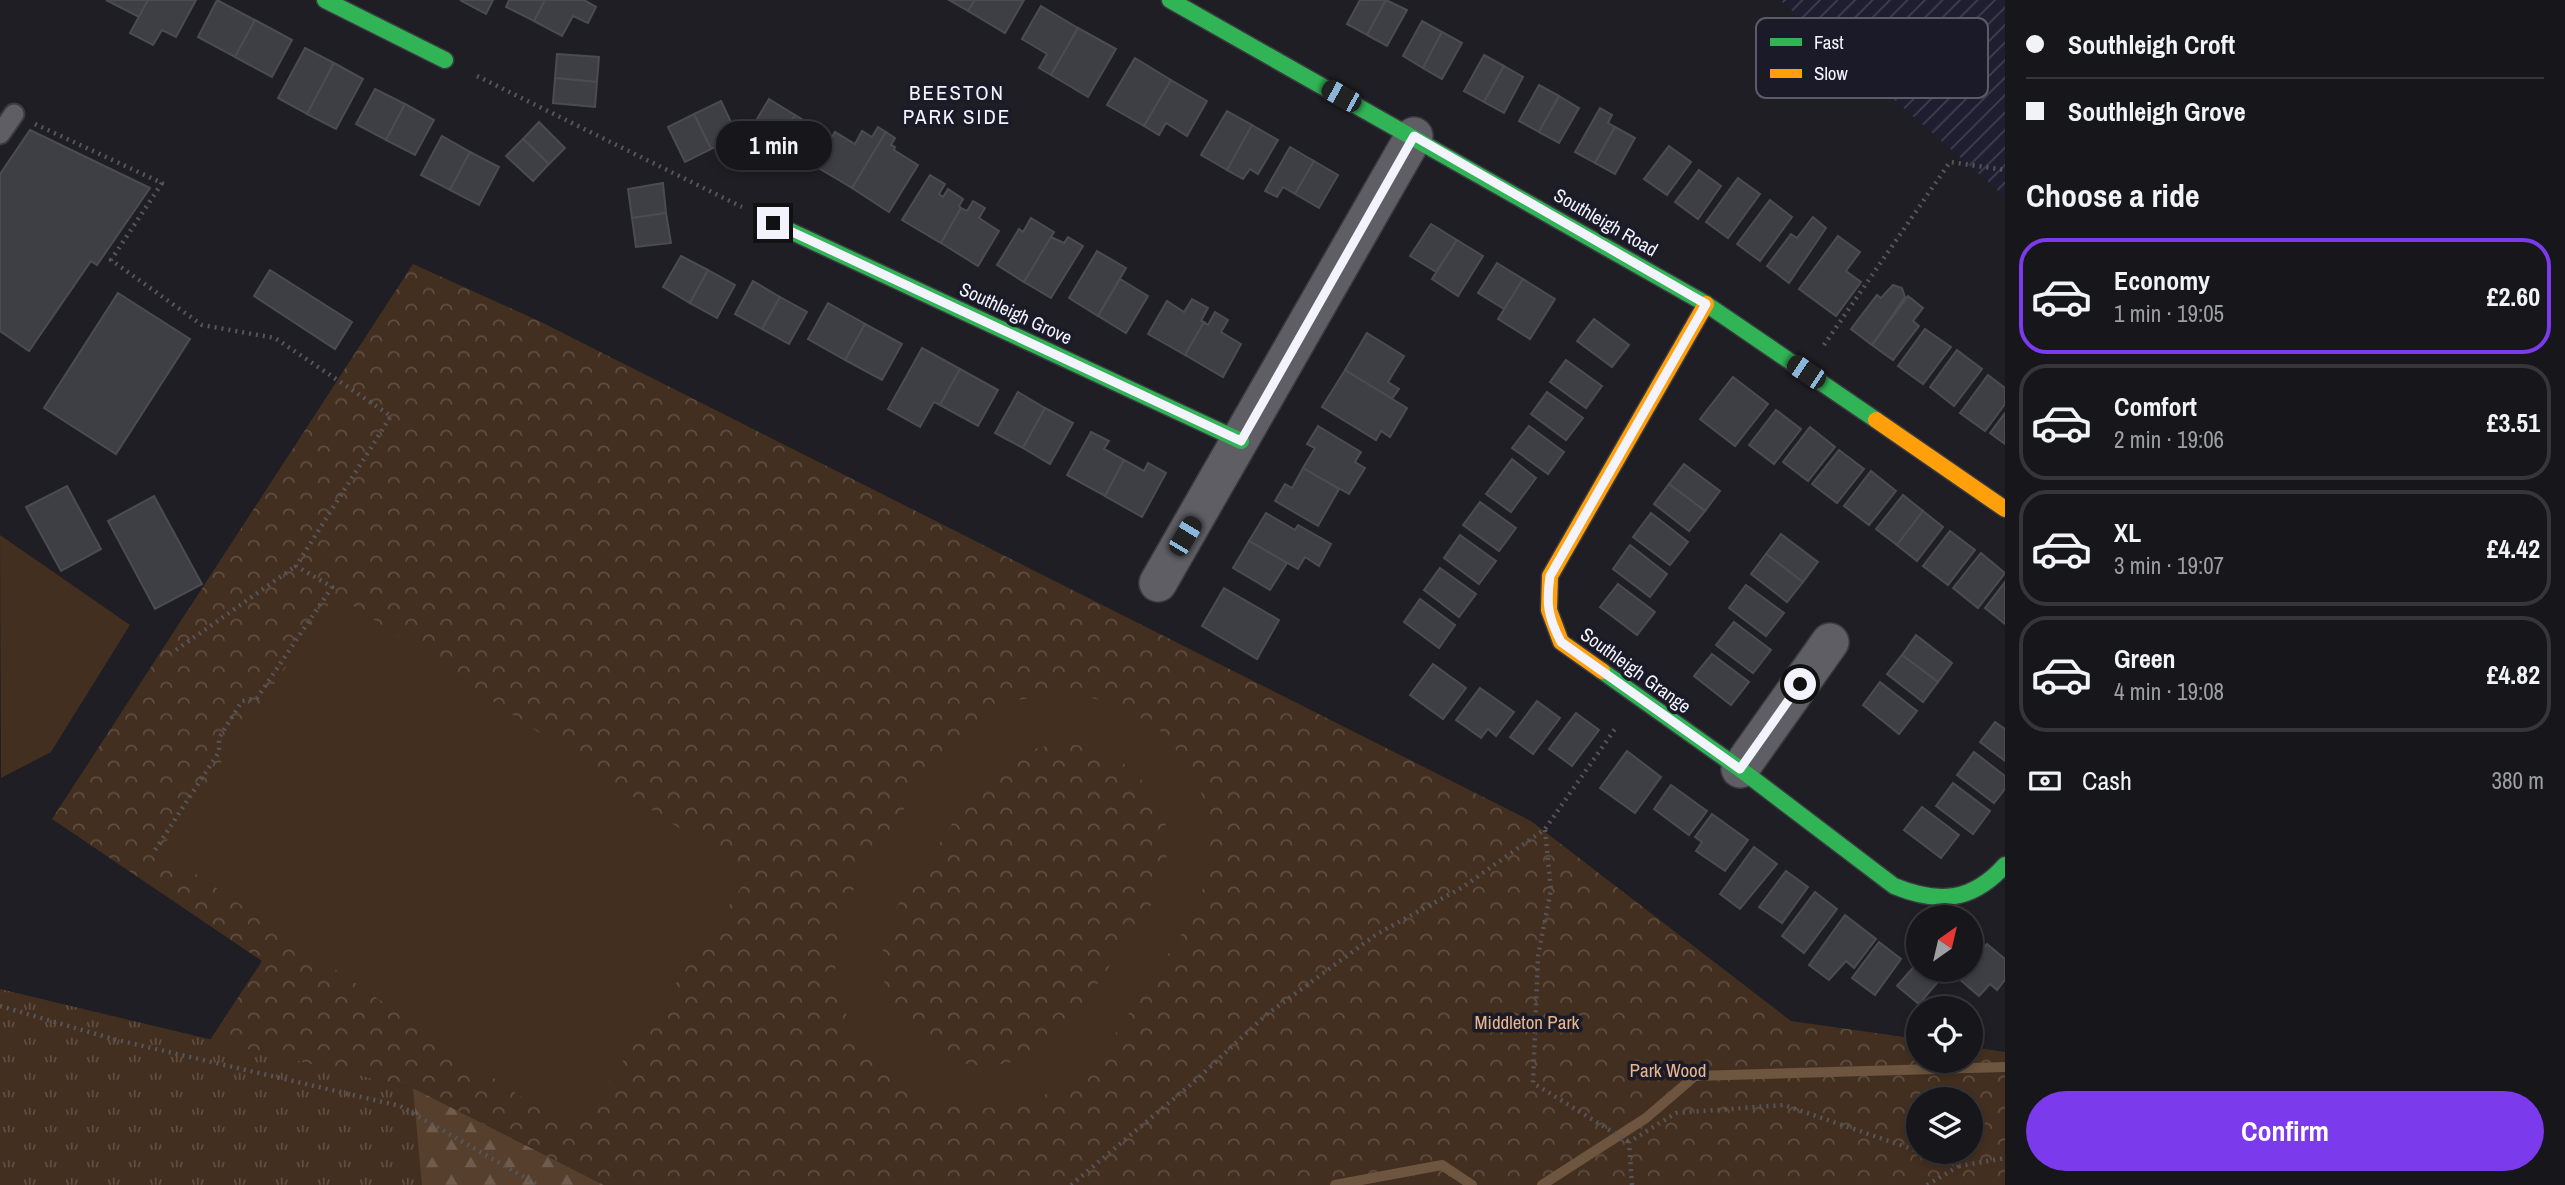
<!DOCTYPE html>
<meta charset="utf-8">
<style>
:root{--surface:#16161b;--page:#1f1f24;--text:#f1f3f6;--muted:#9e9fa3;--line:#35353a;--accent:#7c3aed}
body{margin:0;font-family:"Archivo Narrow",sans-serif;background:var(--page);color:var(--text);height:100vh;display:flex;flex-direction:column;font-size:26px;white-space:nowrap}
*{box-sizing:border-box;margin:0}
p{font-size:23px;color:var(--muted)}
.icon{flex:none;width:38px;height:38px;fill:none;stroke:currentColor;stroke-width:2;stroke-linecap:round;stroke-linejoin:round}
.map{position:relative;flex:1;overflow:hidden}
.panel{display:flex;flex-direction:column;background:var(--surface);width:560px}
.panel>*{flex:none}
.top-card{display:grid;align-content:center;height:154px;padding:0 21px;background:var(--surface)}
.needle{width:46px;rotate:34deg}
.tools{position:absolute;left:1906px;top:905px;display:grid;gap:14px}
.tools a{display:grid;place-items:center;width:77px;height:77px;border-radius:50%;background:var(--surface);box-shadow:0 4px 10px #0003,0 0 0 2px var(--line);font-size:35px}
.end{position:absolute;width:32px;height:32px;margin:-16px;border:9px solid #f3f3fe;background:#111;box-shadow:0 0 0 4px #111}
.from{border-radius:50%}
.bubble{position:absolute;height:49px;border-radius:24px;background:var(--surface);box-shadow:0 4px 10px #0003,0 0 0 2px var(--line);font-size:23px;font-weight:800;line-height:49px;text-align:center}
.car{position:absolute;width:21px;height:42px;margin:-21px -10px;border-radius:9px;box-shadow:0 0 5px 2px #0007;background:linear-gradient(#222 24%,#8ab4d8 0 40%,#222 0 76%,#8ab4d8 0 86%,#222 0)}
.top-card b{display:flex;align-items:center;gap:24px;height:66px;font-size:26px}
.top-card b+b{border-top:2px solid var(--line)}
.top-card i{width:18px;height:18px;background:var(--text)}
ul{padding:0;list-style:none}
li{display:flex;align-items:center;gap:21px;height:116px;margin:0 14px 10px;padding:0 7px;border:4px solid var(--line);border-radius:28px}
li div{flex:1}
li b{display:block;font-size:26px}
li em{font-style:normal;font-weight:800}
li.active{border-color:var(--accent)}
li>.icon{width:63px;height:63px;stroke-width:1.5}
h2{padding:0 21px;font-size:32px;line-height:84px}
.pay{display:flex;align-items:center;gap:18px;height:77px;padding:0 21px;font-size:26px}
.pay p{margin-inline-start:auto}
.cta{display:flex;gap:14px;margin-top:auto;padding:14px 21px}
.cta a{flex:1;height:80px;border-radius:42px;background:var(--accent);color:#fff;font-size:28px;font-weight:800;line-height:80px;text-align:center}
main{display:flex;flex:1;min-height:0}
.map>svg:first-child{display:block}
.industrial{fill:url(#industrial-furrows)}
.grass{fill:url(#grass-tufts)}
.forest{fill:url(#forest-firs)}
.park{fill:url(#park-crowns);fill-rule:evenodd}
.pitch{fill:#432f1f;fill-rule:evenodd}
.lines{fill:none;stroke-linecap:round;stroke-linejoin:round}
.stream{stroke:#6d553f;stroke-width:10}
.building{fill:#3e3e45;stroke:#4b4b51;stroke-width:2}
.lane-casing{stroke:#3a3a41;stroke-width:23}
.street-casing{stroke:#3a3a41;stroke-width:40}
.fast-casing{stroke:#3a3a41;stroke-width:19}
.slow-casing{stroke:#3a3a41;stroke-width:19}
.path{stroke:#55555b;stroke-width:4.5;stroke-dasharray:2 5;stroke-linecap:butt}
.lane{stroke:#5e5e64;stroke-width:19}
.street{stroke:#5e5e64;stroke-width:37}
.fast{stroke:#30b455;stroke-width:16}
.slow{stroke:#ff9f0a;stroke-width:16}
.route{stroke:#f3f3fe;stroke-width:9}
.labels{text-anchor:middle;stroke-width:7;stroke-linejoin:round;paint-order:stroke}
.street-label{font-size:19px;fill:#f3f3fe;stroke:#1a1a28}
.park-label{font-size:19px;fill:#e8b68c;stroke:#1a1a28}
.neighbourhood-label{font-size:21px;letter-spacing:2px;fill:#f3f3fe;stroke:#1a1a28}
.key{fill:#1a1a28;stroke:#5b5b68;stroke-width:2}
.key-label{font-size:19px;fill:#f3f3fe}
</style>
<main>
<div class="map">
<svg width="2005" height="1185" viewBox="0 0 2005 1185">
<defs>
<pattern id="industrial-furrows" width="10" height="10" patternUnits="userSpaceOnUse" patternTransform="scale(1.75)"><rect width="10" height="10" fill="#1f1e30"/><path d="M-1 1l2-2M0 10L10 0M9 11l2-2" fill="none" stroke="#403f4f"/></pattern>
<pattern id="grass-tufts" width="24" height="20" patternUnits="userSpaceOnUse" patternTransform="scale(1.75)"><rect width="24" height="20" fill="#432f1f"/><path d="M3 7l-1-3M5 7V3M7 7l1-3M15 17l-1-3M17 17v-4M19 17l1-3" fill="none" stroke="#5f4e41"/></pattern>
<pattern id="forest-firs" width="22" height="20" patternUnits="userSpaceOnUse" patternTransform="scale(1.75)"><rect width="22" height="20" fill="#56402d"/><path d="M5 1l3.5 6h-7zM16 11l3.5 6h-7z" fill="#6f5c4c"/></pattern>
<pattern id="park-crowns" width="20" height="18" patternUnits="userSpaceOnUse" patternTransform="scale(1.75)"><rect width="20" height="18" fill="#432f1f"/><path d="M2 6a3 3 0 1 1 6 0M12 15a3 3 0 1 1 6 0" fill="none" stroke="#5f4e41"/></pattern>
</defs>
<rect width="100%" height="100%" fill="#1e1e24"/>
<!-- industrial -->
<path class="industrial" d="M1780,0H2005V197L2001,193Z"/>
<!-- grass -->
<path class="grass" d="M0,989L413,1088L604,1185H0Z"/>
<!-- forest -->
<path class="forest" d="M413,1088L604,1185H422Z"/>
<!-- park -->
<path class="park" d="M413,264L541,322L1531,821L1791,1021L1918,1039V1060H1970L1971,1047L2005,1052V1185H604L413,1088L210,1040L262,961L52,819ZM1918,1099H1970V1152H1918Z"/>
<!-- pitch -->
<g class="pitch">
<path d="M0,535L130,625L51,752L1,778Z"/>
<path d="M336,594L749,876L574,1133L161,850Z"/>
<path d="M1068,693L1119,704L1162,732L1194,773L1211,821L1209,873L1190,921L1106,1048L1069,1084L1022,1105L971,1109L921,1096L878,1066L849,1024L835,974L839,922L860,875L936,761L971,723L1017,700ZM1068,743C1080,746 1094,747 1104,752C1135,766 1162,798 1167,832C1170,855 1163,879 1154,899C1143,924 1122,947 1107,970C1088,996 1071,1030 1044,1048C1015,1068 968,1072 938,1053C912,1037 895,1018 886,989C869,929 912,883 944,837C960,812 977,778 1003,762C1024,749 1044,746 1068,743Z"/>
</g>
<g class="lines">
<!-- stream -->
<g class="stream">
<path d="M1335,1185L1442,1165L1472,1185"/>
<path d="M1542,1185L1646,1118L1695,1076L2005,1067"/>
</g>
</g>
<!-- building -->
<g class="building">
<path d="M106,0H148L139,17Z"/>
<path d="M148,0H196L176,37L162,30L153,45L130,33Z"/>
<path d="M217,0L255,20L235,57L198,37Z"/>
<path d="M460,0H493L486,14Z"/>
<path d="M509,0H545L534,21L506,7Z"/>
<path d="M545,0H584L596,7L588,23L573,16L562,36L534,21Z"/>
<path d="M949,0H975L968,11Z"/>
<path d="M975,0H1024L1005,33L968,11Z"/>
<path d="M1360,0H1386L1367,35L1347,24Z"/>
<path d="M1386,0L1407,10L1387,46L1367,35Z"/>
<path d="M1041,6L1078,28L1051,75L1039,68L1047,54L1022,39Z"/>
<path d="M255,20L292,40L272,77L235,57Z"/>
<path d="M1422,21L1442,32L1423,68L1403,56Z"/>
<path d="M1078,28L1116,49L1088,97L1051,75Z"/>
<path d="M1442,32L1462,43L1442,79L1423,68Z"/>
<path d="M305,48L334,63L307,114L278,98Z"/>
<path d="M557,54L599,57L597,82L555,78Z"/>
<path d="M1484,55L1504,66L1484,102L1464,91Z"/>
<path d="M1135,58L1171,80L1144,126L1107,105Z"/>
<path d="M334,63L363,79L336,129L307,114Z"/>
<path d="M1504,66L1523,77L1504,113L1484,102Z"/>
<path d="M555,78L597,82L595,107L553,103Z"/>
<path d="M1171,80L1207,101L1187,136L1166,123L1159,135L1144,126Z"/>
<path d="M1539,85L1559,96L1539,132L1519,121Z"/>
<path d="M375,89L405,104L386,140L356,124Z"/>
<path d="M1559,96L1579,108L1559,143L1539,132Z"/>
<path d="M769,99L795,115L776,145L751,129Z"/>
<path d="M721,101L738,137L711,149L694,114Z"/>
<path d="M405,104L434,120L415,155L386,140Z"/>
<path d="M1600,108L1612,115L1608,123L1615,127L1595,163L1575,152Z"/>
<path d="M1227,111L1252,125L1227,170L1201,155Z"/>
<path d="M694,114L711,149L685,162L668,127Z"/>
<path d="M795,115L820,130L802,160L776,145Z"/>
<path d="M539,122L565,148L549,164L523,139Z"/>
<path d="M1252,125L1278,140L1258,174L1250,169L1243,179L1227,170Z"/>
<path d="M878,127L886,132L852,188L815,166L835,132L855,144L862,131L872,137Z"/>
<path d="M1615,127L1635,138L1615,174L1595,163Z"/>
<path d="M30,130L150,188L97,265L91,261L29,351L0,331V174Z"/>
<path d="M886,132L895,138L891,145L895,147L894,150L918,165L889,212L852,188Z"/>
<path d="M442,136L470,152L450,190L421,175Z"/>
<path d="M523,139L549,164L533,181L506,156Z"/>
<path d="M1669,146L1691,162L1667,195L1644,179Z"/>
<path d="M1290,147L1314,161L1295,194L1283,187L1277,197L1265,191Z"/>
<path d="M470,152L499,167L479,205L450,190Z"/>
<path d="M1314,161L1338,175L1319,208L1295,194Z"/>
<path d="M1699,170L1721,186L1698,219L1675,202Z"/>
<path d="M930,175L945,184L939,194L943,197L948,189L963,199L959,206L961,208L941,243L902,220Z"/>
<path d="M1738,178L1760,194L1728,238L1706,222Z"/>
<path d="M663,183L666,213L632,218L628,189Z"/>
<path d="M1770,200L1792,217L1760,261L1737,244Z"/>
<path d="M973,201L985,208L979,218L999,231L978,266L941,243L961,208L967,211Z"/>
<path d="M666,213L671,243L636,247L632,218Z"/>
<path d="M1813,217L1826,228L1789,283L1767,266L1791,234L1797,238Z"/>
<path d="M1031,218L1054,232L1024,282L997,265L1019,229L1023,232Z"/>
<path d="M1431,224L1457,240L1436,272L1410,256Z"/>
<path d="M1838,236L1860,252L1846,271L1861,282L1836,316L1799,289Z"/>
<path d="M1051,237L1064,243L1068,237L1083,246L1051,298L1024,282Z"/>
<path d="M1457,240L1483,256L1458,296L1432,279Z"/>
<path d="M1097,251L1126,268L1098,316L1069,298Z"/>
<path d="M681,256L708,270L690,303L663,287Z"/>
<path d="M1497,263L1523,279L1504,309L1478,293Z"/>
<path d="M270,270L352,322L335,349L254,296Z"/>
<path d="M708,270L735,285L717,318L690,303Z"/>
<path d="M1120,279L1148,296L1126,333L1098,316Z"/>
<path d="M1523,279L1555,299L1530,339L1498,319Z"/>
<path d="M753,281L780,297L762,329L735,314Z"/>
<path d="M1893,285L1902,288L1905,297L1872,345L1851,329L1877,295L1881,298Z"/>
<path d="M118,293L190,339L116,454L44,408Z"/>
<path d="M1908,296L1923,308L1913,321L1919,326L1893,360L1872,345Z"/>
<path d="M780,297L807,312L789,344L762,329Z"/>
<path d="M1192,299L1208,308L1201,321L1204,322L1185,355L1148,334L1167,301L1184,312Z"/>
<path d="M828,303L865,324L845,360L808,339Z"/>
<path d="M1215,312L1228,320L1221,332L1241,344L1223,377L1185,355L1204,322L1208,325Z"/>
<path d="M1594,319L1629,345L1612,367L1577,341Z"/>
<path d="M865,324L902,344L882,380L845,360Z"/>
<path d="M1925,329L1951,347L1923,384L1898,366Z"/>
<path d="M1367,333L1404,356L1388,382L1399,389L1392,399L1345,370Z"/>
<path d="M922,348L960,369L940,405L934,402L920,427L888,409Z"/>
<path d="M1957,350L1982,369L1954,406L1930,387Z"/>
<path d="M1566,360L1602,386L1586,408L1550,382Z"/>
<path d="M960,369L998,390L978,426L940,405Z"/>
<path d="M1345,370L1407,408L1390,437L1381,431L1376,440L1322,407Z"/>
<path d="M1988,375L2005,388V404L1985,431L1960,413Z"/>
<path d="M1733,377L1768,404L1735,446L1700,419Z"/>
<path d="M1018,392L1045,408L1023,448L995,433Z"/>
<path d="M1547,392L1583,418L1566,440L1531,414Z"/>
<path d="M1045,408L1073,423L1050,464L1023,448Z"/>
<path d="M1776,410L1801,429L1774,464L1749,445Z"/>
<path d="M2005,413V444L1990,433Z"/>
<path d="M1318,426L1361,452L1355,462L1365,468L1349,494L1303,468L1315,448L1307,444Z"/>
<path d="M1529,426L1564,452L1548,474L1512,448Z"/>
<path d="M1810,427L1835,447L1808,481L1783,462Z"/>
<path d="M1091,432L1109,441L1104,449L1124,460L1105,496L1067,475Z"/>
<path d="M1839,450L1864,469L1837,503L1812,484Z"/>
<path d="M1512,459L1536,478L1511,512L1486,494Z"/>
<path d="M1124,460L1144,471L1148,463L1166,473L1142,517L1105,496Z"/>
<path d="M1684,464L1720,491L1705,511L1669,484Z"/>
<path d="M1303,468L1339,489L1318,526L1275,501L1285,484L1292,488Z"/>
<path d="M1871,471L1896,491L1869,525L1844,506Z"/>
<path d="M1669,484L1705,511L1689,531L1654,504Z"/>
<path d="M67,486L101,549L61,571L26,507Z"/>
<path d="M1903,495L1923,511L1897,545L1876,529Z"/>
<path d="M154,496L202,584L155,609L108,521Z"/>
<path d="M1480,502L1516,528L1499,551L1463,525Z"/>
<path d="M1923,511L1943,527L1917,561L1897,545Z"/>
<path d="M1266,513L1295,530L1298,525L1331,544L1319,566L1305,557L1298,569L1249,541Z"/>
<path d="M1651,513L1688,542L1670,565L1633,537Z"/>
<path d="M1950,531L1975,550L1948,585L1923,566Z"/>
<path d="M1781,534L1818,562L1803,582L1766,554Z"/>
<path d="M1460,535L1496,561L1479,584L1444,558Z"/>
<path d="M1249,541L1287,563L1270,590L1233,568Z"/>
<path d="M1630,545L1667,574L1650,597L1613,569Z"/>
<path d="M1981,553L2005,573L1978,608L1953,588Z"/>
<path d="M1766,554L1803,582L1787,602L1751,574Z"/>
<path d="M1440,568L1476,594L1459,617L1424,590Z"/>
<path d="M2005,582V624L1985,608Z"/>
<path d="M1618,584L1655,612L1637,635L1600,607Z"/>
<path d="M1746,585L1784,613L1766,636L1729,608Z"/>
<path d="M1224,588L1279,620L1257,659L1202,626Z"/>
<path d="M1420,599L1455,625L1439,648L1404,622Z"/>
<path d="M1734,622L1771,650L1753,673L1716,645Z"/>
<path d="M1916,635L1952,663L1938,682L1902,655Z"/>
<path d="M1712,654L1749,682L1731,705L1694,676Z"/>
<path d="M1902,655L1938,682L1923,702L1887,674Z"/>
<path d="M1433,664L1466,688L1443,719L1410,695Z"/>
<path d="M1880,682L1917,711L1899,734L1863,705Z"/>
<path d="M1480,688L1514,712L1496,736L1488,729L1481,738L1456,720Z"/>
<path d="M1537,701L1560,718L1533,754L1510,737Z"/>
<path d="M1576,713L1599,730L1572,766L1549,749Z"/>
<path d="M1995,722L2005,729V761L1980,742Z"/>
<path d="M1627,751L1661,777L1635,813L1600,788Z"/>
<path d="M1974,752L2005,776V789L1994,803L1957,775Z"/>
<path d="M1953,783L1990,811L1973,834L1936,806Z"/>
<path d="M1671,785L1707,811L1689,835L1654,809Z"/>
<path d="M1922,807L1959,835L1941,858L1904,830Z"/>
<path d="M1712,814L1748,840L1725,871L1696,851L1702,842L1695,837Z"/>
<path d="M1754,847L1777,864L1740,909L1720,894Z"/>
<path d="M1786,871L1808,887L1782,923L1759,907Z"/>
<path d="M1815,892L1837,909L1804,953L1782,936Z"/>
<path d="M1845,915L1876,939L1854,968L1846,961L1829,980L1809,965Z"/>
<path d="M1879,942L1901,959L1875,995L1852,978Z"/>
<path d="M1987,944L2005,959V980L1997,990L1990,984L1979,996L1958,978L1965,970H1970V963Z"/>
<path d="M1918,962V970H1948L1919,1004L1897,986Z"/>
</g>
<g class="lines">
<defs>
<path id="lane" d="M0,134L14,114"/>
<g id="street">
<path d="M1158,583L1414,136"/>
<path d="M1740,769L1830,642"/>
</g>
<g id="fast">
<path d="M325,0L445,60"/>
<path d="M1170,0L1706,304L1876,420"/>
<path d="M773,223L1241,441"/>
<path d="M1602,671L1740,769L1894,886C1938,904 1972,902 2005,865"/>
</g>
<g id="slow">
<path d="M1876,420L2005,509"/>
<path d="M1602,671L1561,642L1549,610L1550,576L1706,304"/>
</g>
</defs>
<!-- lane casing -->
<use href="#lane" class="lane-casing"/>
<!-- street casing -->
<use href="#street" class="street-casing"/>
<!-- fast casing -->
<use href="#fast" class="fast-casing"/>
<!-- slow casing -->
<use href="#slow" class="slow-casing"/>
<!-- path -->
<g class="path">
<path d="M477,76L742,207"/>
<path d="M35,124L162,183L111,260L202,325L275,338L391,416L296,566L332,587L257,698L242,701L219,738V752L155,850"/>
<path d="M1824,345L1950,162L2005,170"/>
<path d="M176,650L296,566"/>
<path d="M1545,830L1551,890L1538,956L1533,1083L1629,1142"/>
<path d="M0,1006L113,1039L400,1106L538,1185"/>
<path d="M1919,1152L1960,1166L2005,1158"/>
<path d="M1071,1185L1196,1080L1266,1015L1377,934L1463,887L1545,829L1617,726"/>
<path d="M1632,1185L1629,1142L1676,1113L1784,1105L1918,1151"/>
<path d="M1927,1185L1959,1166"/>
</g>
<!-- lane -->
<use href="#lane" class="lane"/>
<!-- street -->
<use href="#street" class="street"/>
<!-- fast -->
<use href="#fast" class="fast"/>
<!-- slow -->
<use href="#slow" class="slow"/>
</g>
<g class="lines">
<!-- route -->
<path class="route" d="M773,223L1241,441L1414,136L1706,304L1550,576C1546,604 1548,617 1561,642L1740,769L1800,684"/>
</g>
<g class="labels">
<!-- street labels -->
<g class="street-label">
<text transform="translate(1606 222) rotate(30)" y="7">Southleigh Road</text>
<text transform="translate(1016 313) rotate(25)" y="7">Southleigh Grove</text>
<text transform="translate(1636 670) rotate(36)" y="7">Southleigh Grange</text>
</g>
<!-- park labels -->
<g class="park-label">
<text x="1527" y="1029">Middleton Park</text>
<text x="1668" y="1077">Park Wood</text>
</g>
<!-- neighbourhood labels -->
<g class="neighbourhood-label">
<text x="957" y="100">BEESTON<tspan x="957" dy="24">PARK SIDE</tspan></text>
</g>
</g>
<!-- legend -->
<rect x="1756" y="18" width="232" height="80" rx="10" class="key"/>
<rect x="1770" y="38" width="32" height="8" fill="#30b455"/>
<rect x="1770" y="69" width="32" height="9" fill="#ff9f0a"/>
<g class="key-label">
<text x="1814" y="49">Fast</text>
<text x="1814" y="80">Slow</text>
</g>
</svg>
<div class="tools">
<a><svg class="needle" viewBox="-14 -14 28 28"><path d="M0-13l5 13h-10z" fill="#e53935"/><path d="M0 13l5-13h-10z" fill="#9e9fa3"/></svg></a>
<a><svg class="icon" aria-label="locate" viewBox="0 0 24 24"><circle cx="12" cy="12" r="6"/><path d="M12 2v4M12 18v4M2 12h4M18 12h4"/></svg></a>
<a><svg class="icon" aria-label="layers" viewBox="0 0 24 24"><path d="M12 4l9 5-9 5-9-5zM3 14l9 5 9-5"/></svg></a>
</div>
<i class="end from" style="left:1800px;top:684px"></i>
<i class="end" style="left:773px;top:223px"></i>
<div class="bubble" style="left:716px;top:121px;width:116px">1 min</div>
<i class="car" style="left:1341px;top:96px;rotate:299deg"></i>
<i class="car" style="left:1806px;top:372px;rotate:304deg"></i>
<i class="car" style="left:1185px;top:536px;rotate:31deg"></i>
</div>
<section class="panel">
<div class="top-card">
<b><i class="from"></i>Southleigh Croft</b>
<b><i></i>Southleigh Grove</b>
</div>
<h2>Choose a ride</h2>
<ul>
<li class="active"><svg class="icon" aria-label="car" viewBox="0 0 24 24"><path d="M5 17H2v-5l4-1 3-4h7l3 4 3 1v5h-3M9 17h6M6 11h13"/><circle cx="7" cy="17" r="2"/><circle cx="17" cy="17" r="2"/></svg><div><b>Economy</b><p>1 min · 19:05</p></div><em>£2.60</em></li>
<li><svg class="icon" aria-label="car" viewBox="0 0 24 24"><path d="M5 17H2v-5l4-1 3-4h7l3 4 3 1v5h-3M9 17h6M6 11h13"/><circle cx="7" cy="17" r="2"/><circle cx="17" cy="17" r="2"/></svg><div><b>Comfort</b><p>2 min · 19:06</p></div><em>£3.51</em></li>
<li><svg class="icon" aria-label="car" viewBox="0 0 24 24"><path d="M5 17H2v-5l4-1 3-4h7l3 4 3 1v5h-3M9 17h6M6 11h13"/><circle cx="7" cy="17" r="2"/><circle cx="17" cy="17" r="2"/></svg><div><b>XL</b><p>3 min · 19:07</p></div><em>£4.42</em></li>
<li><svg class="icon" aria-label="car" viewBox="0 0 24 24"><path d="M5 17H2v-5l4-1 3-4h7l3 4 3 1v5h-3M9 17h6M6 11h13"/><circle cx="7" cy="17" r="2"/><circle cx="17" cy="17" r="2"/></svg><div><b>Green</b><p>4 min · 19:08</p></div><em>£4.82</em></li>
</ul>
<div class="pay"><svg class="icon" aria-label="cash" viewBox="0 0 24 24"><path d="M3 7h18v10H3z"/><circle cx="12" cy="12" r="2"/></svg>Cash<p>380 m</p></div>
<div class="cta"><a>Confirm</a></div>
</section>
</main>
